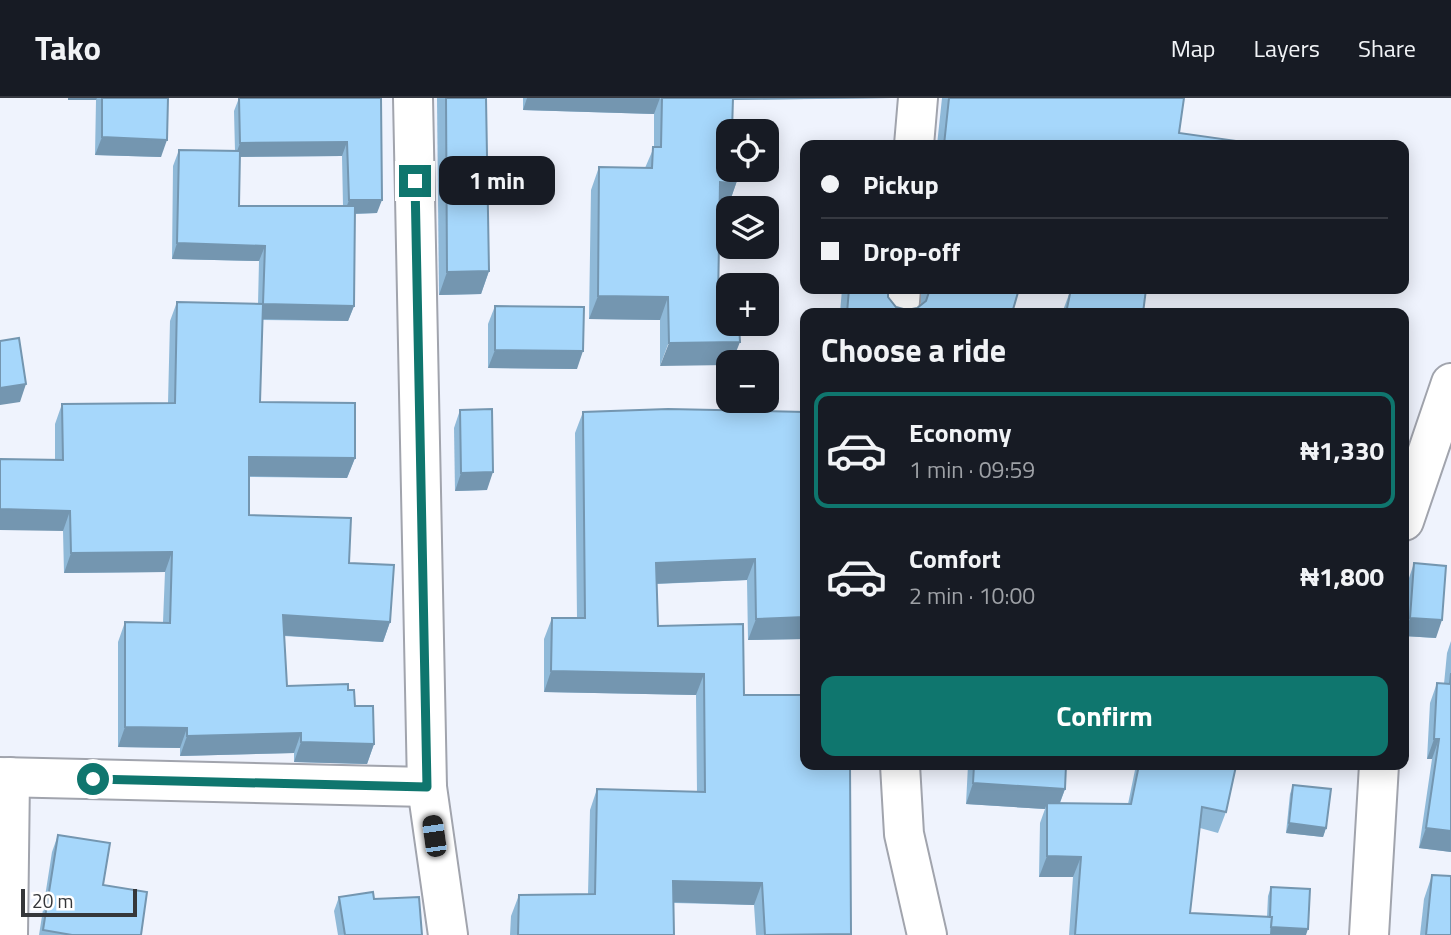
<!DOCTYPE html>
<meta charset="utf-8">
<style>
:root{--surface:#171b24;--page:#242831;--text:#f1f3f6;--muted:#9ea1a6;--line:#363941;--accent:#0f766e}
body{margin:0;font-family:"Titillium Web",sans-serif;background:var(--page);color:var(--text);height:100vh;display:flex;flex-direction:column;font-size:26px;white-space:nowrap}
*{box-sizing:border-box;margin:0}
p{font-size:23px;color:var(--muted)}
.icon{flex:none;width:38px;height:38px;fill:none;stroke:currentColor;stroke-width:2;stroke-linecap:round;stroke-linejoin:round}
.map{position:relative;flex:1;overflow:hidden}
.drawer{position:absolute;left:800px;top:210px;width:609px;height:462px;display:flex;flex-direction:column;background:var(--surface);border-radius:14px;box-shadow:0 4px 18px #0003}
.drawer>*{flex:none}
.banner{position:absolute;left:800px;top:42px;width:609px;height:154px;border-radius:14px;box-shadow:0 4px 18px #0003;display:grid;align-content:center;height:154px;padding:0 21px;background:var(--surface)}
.tools{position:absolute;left:716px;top:21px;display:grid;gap:14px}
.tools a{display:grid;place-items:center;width:63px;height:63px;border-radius:14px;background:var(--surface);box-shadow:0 4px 18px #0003;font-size:35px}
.scale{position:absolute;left:21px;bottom:18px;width:116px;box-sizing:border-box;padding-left:7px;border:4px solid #35373a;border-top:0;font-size:19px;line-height:24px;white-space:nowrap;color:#35373a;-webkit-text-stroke:5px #fff;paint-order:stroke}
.end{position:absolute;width:32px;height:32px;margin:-16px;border:9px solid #0f766e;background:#fff;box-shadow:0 0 0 4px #fff}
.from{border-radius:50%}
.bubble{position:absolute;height:49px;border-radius:14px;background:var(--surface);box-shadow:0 4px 18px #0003;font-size:23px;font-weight:700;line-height:49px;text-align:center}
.car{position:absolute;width:21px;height:42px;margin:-21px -10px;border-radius:9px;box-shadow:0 0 5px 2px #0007;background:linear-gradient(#222 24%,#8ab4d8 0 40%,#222 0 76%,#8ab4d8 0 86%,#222 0)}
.banner b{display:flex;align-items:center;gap:24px;height:66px;font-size:26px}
.banner b+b{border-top:2px solid var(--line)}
.banner i{width:18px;height:18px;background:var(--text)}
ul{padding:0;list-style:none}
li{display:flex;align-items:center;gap:21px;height:116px;margin:0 14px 10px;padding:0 7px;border:4px solid transparent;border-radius:14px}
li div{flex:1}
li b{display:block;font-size:26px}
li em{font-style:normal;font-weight:700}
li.on{border-color:var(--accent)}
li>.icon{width:63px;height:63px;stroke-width:1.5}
h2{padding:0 21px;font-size:32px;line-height:84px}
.cta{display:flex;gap:14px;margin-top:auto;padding:14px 21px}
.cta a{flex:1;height:80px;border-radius:14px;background:var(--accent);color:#fff;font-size:28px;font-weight:700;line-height:80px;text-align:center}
header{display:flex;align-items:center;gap:42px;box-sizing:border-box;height:98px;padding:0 35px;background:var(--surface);border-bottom:2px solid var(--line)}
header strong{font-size:33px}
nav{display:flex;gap:38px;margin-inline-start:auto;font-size:24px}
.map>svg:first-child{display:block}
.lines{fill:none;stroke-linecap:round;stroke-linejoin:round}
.street-casing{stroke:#a1a4ad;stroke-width:42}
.street{stroke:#fff;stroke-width:38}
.wall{fill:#8fb9d8;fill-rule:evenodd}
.shaded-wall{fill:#7496b0}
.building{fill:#a6d7fb;stroke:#7496b0;stroke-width:2}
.route{stroke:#0f766e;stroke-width:9}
</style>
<header>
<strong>Tako</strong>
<nav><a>Map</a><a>Layers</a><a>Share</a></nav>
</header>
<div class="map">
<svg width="1451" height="837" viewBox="0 0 1451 837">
<rect width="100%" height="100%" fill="#eff3fd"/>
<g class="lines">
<defs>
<g id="street">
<path d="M413,0L427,689L448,837"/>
<path d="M914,47L918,0"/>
<path d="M899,215L901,191"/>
<path d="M1404,423L1451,285"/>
<path d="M900,667L904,736L927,837"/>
<path d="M0,679L427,689"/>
<path d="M8,837L10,679"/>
<path d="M1369,837L1379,667"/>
</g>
</defs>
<!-- street casing -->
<use href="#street" class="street-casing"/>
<!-- street -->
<use href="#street" class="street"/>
</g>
<!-- wall -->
<g class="wall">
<path d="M68,0H168L161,59L95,57L96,2H68Z"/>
<path d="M239,0H381L377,115L355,116L354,208L348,223L262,222L260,304L355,360L347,380L249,379V417L349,465L390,524L383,544L284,538L287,588L348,592L355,608L374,646L367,666L294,664V655L180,658V650L118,649V544L125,524H163L165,474L64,475L63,433L55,362V326L62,306L168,305L170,223L177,204L258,206L259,163L172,161L173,68L179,52L235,53L234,13ZM342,58L343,108H239L240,59Z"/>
<path d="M437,0H486L489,173L481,196L439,197Z"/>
<path d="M523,0H892L733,2L728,33L739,77L731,100H726L723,107H720L660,268V222L589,221L591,92L599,69L645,70L654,49V16L523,12Z"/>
<path d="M942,0H1184L1179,35L1251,47H937Z"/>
<path d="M842,191H888V199L896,209L907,212L917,210L921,207V191H1019L1012,215H840Z"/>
<path d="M1071,191L1093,193L1094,191H1146L1143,215H1062Z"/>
<path d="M495,208L577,271L488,270V226Z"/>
<path d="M460,312L487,392L455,393L454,330Z"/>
<path d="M583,314H805V541L748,542L747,482L657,486L658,528L744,597L851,837H756L754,807L674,805V837H510L511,818L519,797L588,796L590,712L597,691L697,694L696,597L544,594V541L552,520H577L575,335Z"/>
<path d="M1414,465L1436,540L1404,538L1408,483Z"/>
<path d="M1451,543V754L1419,750L1432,661H1427L1430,605L1437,585L1444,586L1447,555Z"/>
<path d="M968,667H1066L1065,691L1060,705L1128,706L1136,667H1230L1226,714L1218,735L1200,730L1190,815L1267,819L1268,798L1271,789L1306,837H1069L1073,779H1039L1040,725L1045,711L966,706Z"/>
<path d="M1293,687L1326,730L1323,739L1286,735L1290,696Z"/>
<path d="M58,737L103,787L141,837H39L52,754Z"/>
<path d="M1432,777L1451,837H1420L1424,801Z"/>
<path d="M339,799L374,801L422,837H338L334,813Z"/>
</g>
<!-- shaded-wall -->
<g class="shaded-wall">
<path d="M68,0H97L96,2H68Z"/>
<path d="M527,0H660L654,16L523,12Z"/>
<path d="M725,0H892L724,2Z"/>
<path d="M102,39L167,42L161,59L95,57Z"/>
<path d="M347,44L342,58L235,59L240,45Z"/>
<path d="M731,77H739L731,100H726L723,107H712L720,84Z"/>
<path d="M349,102H382L377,115L344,116Z"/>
<path d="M177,145L265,148L259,163L172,161Z"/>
<path d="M489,173L481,196L439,197L447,174Z"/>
<path d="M598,198L668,199L660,222L589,221Z"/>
<path d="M263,206L354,208L348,223L258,221Z"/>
<path d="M740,244L732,264H728V267L660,268L669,245Z"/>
<path d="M495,252L583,253L577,271L488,270Z"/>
<path d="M26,286L20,304L0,307V290Z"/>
<path d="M249,359L355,360L347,380L241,378Z"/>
<path d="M493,374L487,392L455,393L461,375Z"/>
<path d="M0,411L70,413L63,433L0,432Z"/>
<path d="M172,454L165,474L64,475L71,455Z"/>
<path d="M755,461L747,482L648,486L656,465Z"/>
<path d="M283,517L390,524L383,544L276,537Z"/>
<path d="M805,519V541L748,542L756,521Z"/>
<path d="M1410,520L1442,522L1436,540L1404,538Z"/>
<path d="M551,573L704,576L696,597L544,594Z"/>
<path d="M125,629L187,630L180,650L118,649Z"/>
<path d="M301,635L294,655L180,658L187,638Z"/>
<path d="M1434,641H1439L1432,661H1427Z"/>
<path d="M301,644L374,646L367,666L294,664Z"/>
<path d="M973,685L1065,691L1057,712L1047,705L1045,711L966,706Z"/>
<path d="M1289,725L1326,730L1323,739L1286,735Z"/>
<path d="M1426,730L1451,733V754L1419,750Z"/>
<path d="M1047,758L1081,759L1073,779H1039Z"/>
<path d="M673,783L762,785L754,807L666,804Z"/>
<path d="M1269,829L1308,831L1306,837H1266Z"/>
</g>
<!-- building -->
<g class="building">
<path d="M102,0H168L167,42L102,39Z"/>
<path d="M239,0H381L382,102H349L347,44L240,45Z"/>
<path d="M446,0H486L489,173L447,174Z"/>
<path d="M662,0H733L732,33H728V72H739V77H731L732,85L720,84L718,204H728V226H739L740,244L669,245L668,199L598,198L599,69L652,70L653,49H661Z"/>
<path d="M949,0H1184L1179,35L1251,45V47H944Z"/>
<path d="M179,52L240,53L239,108H355L354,208L263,206L265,148L177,145Z"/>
<path d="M849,191H888V199L896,209L907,212L917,210L926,203L930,191H1019L1012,215H847Z"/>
<path d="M1071,191L1099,194L1100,191H1146L1143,215H1066Z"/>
<path d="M177,204L263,206L260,304L355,305V360L249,359V417L351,420L349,465L394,467L390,524L283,517L287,588L348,586V592H354L355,608H373L374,646L301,644V635L187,638V630L125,629V524L170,525L172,454L71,455L70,413L0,411V361L63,362L62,306L175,305Z"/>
<path d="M495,208L584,209L583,253L495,252Z"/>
<path d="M19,240L26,286L0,290V243Z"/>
<path d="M492,311L493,374L461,375L460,312Z"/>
<path d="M668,311L805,314V519L756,521L755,461L656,465L658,528L743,526L744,597H805V667H850L851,836L765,837L762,785L673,783L674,837H518L519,797L595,796L597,691L705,694L704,576L551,573L552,520H585L583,314Z"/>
<path d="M1414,465L1446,468L1442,522L1410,520Z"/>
<path d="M1451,575V733L1426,730L1439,641H1434L1437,585L1450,586Z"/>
<path d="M974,667H1066L1065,691L973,685Z"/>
<path d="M1139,667H1230L1236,668L1226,714L1202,709L1190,815L1272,819L1271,837H1075L1081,759L1047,758V705L1131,706Z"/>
<path d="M1293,687L1331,691L1326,730L1289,725Z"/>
<path d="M58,737L110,745L103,787L147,794L141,837H72L43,832Z"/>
<path d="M1432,777L1451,778V837H1426Z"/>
<path d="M1271,789L1310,791L1308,831L1271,829L1272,819H1270Z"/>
<path d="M373,794L374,801L419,799L422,837H345L339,799Z"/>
</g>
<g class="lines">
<!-- route -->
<path class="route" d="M93,681L427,689L415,83"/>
</g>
</svg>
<div class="tools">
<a><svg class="icon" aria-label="locate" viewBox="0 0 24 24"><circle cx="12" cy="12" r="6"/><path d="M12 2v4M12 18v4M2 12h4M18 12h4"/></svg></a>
<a><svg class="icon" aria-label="layers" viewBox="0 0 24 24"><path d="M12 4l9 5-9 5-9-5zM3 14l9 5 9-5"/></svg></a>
<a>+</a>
<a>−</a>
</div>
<div class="scale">20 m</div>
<i class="end from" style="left:93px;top:681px"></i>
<i class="end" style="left:415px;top:83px"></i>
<div class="bubble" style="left:439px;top:58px;width:116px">1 min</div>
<i class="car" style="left:434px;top:738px;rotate:352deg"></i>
<div class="banner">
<b><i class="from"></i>Pickup</b>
<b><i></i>Drop-off</b>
</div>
<section class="drawer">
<h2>Choose a ride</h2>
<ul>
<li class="on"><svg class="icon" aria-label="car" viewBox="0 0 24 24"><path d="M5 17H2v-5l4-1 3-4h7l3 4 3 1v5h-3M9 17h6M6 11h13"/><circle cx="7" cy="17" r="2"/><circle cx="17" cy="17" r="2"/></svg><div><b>Economy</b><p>1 min · 09:59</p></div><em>₦1,330</em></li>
<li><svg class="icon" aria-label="car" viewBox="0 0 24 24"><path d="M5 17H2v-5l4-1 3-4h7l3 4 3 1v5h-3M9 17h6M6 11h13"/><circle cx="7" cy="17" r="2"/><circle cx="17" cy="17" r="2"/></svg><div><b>Comfort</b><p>2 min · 10:00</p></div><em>₦1,800</em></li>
</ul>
<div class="cta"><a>Confirm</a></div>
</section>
</div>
